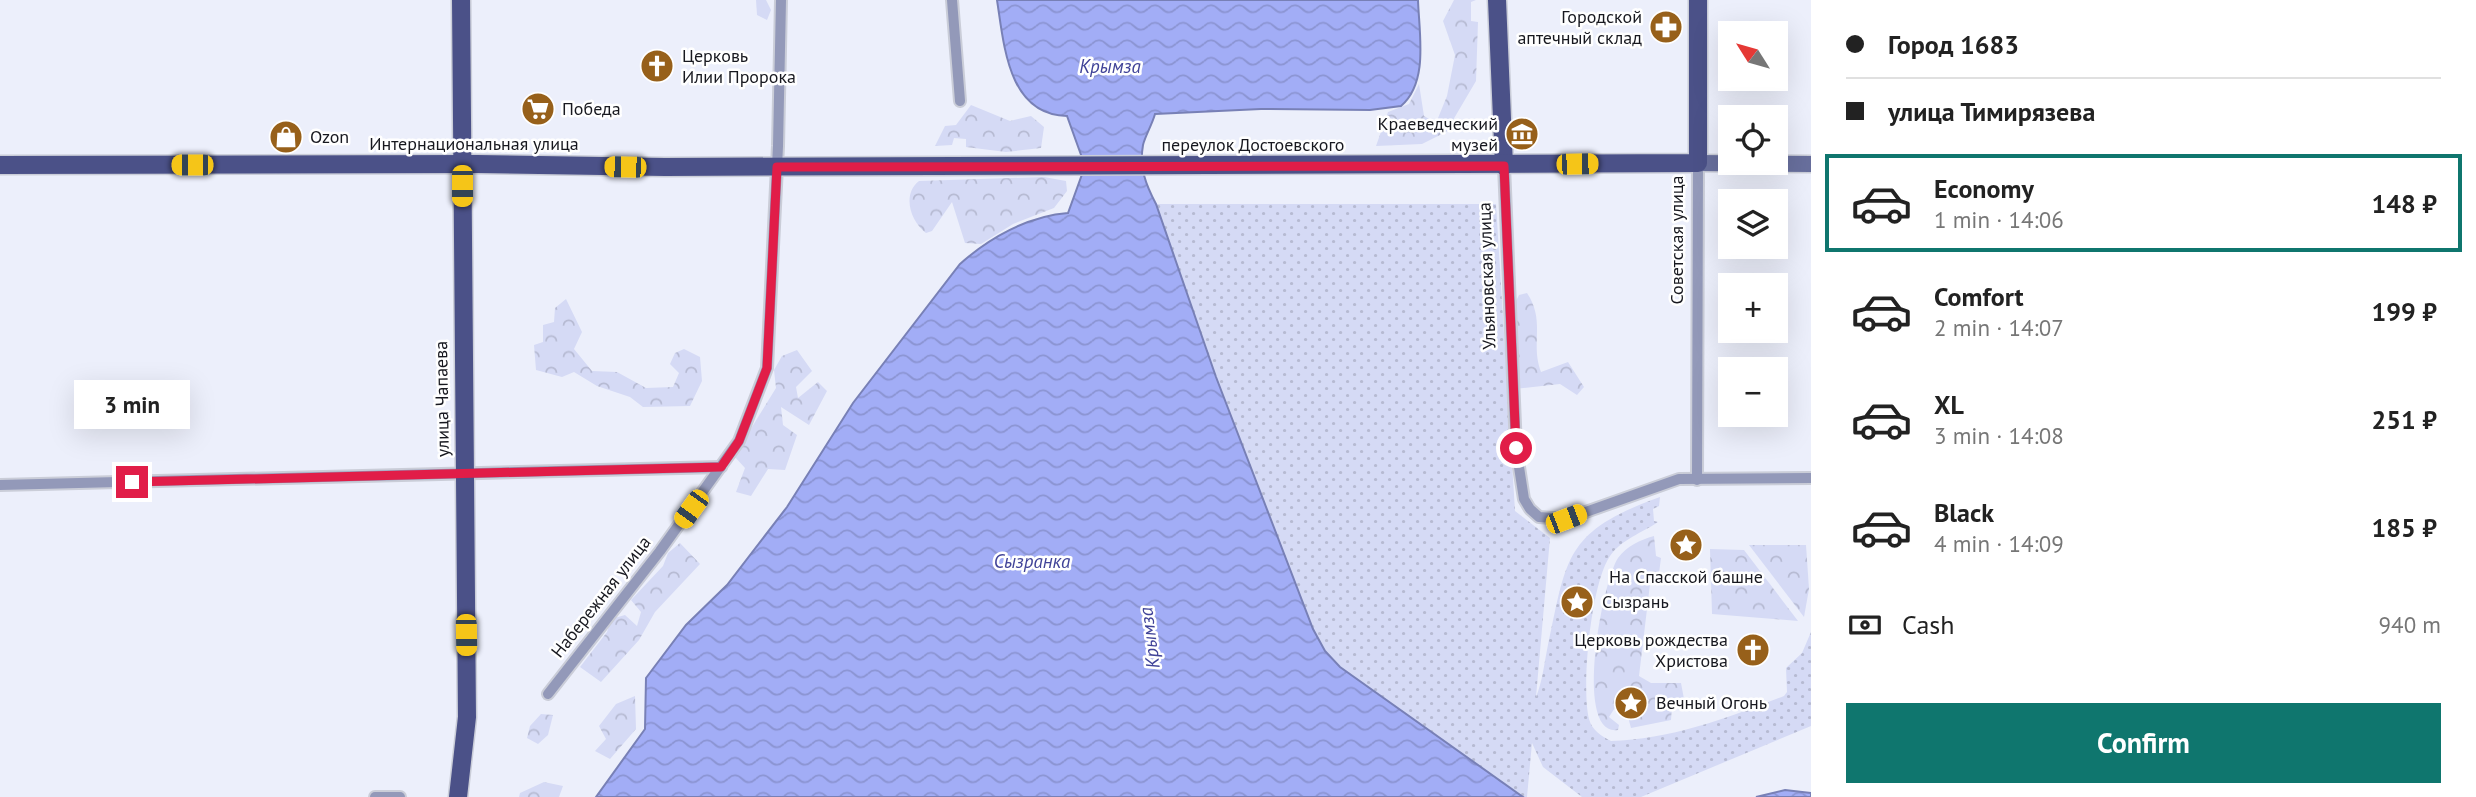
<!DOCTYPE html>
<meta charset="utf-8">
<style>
:root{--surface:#fff;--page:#f2f2f2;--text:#222;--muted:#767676;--line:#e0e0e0;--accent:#0f766e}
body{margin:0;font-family:"PT Sans",sans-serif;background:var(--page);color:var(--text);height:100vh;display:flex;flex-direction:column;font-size:26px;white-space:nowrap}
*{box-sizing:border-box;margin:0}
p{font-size:23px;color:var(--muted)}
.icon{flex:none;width:38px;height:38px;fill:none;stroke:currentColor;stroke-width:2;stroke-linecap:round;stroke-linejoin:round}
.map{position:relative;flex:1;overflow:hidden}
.side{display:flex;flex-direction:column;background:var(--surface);width:665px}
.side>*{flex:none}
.guide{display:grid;align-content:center;height:154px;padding:0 35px;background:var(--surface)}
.needle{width:46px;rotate:307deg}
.tools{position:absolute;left:1718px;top:21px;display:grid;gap:14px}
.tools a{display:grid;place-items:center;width:70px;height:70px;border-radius:0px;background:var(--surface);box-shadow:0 7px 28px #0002;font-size:35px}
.end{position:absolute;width:32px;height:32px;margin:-16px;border:9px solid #e11d48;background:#fff;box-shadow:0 0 0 4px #fff}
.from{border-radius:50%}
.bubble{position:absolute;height:49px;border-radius:0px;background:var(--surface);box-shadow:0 7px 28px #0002;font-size:23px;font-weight:800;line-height:49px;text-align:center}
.car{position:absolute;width:21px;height:42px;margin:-21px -10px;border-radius:9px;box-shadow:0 0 5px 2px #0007;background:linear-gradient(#f5c518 24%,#345 0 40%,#f5c518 0 76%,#345 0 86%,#f5c518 0)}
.guide b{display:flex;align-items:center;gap:24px;height:66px;font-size:26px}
.guide b+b{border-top:2px solid var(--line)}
.guide i{width:18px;height:18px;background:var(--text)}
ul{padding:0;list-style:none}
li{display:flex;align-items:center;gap:21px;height:98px;margin:0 14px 10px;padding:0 21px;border:4px solid transparent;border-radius:0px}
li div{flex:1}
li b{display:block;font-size:26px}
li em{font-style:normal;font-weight:800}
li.current{border-color:var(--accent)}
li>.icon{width:63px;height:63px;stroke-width:1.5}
.pay{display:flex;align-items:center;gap:18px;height:77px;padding:0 35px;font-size:26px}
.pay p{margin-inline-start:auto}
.cta{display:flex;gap:14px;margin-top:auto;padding:14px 35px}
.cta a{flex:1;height:80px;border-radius:0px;background:var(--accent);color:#fff;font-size:28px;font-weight:800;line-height:80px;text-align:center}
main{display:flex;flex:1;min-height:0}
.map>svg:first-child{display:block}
.green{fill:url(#green-dots)}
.forest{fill:url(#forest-crowns)}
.water{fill:url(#water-waves);stroke:#7880b6;stroke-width:2}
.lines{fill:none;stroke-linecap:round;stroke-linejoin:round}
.street-casing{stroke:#cacdd8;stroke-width:14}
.secondary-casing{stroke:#cacdd8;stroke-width:19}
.primary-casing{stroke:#cacdd8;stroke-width:21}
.street{stroke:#9399b9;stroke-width:10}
.secondary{stroke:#686f9d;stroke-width:16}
.primary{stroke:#4b5188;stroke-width:18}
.route{stroke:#e11d48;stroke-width:9}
.labels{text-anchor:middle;stroke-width:5;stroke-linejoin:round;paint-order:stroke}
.poi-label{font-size:18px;fill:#17181f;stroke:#fff;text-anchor:start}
.street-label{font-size:18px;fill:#17181f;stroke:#fff}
.water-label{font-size:19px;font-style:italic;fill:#404398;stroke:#fff}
</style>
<main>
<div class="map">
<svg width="1811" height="797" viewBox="0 0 1811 797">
<defs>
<pattern id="green-dots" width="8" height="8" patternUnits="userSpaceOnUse" patternTransform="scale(1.75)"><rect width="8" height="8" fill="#d5daf5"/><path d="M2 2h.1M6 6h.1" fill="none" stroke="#b6bad2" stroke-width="1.8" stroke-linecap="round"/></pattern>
<pattern id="forest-crowns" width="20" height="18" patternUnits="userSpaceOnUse" patternTransform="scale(1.75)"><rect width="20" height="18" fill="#d5daf5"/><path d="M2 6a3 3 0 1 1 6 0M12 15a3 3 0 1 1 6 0" fill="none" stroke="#b6bad2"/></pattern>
<pattern id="water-waves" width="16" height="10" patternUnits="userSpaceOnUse" patternTransform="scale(1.75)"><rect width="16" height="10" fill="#a2adf6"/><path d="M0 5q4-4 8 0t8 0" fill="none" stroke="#8b94d2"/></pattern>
</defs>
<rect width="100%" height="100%" fill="#eceffb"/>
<!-- green -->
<path class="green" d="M1156,204H1496L1515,511L1550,538L1536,697C1542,683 1544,665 1547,650C1567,558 1563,532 1660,497L1659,506L1653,509L1654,521L1658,522C1642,533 1622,539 1610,556C1591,583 1581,687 1589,719C1592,730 1601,736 1611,741C1669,740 1731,717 1784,696L1787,692L1786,668L1802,653L1811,632V726L1641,797H1582L1543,767L1532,743L1527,797H1523L1340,667L1325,651L1313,629L1216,377Z"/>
<!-- forest -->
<g class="forest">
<path d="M756,0H766L771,10L767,20L757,15Z"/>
<path d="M1454,0H1476L1471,2V21L1478,22L1476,81L1446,132L1422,144L1376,146L1388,112L1409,104L1419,84L1424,116L1436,123L1447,96L1455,55L1443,21Z"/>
<path d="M971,105L1010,121L1031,116L1044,127L1041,148L1006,152L966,147V139L954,138L952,145L935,146L945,126L956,125Z"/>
<path d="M1044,177L1066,181L1067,191L1054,208L1013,224L981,244L965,243L952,202L932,231L926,233C910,221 902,194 919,181Z"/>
<path d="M1527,293C1546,322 1530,343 1541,372L1568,362L1584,387L1577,395L1560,384L1514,389L1513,307L1519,295Z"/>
<path d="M566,299L582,332L574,349L592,371L617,372L646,388L673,387L679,373L670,364L675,353L684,349L700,357L702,381L690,406L643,407L630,397L597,386L574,372L562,377L536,370L534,345L543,342V325L554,322L555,308Z"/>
<path d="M797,350L812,371L796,387L798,398L818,382L827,391L809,425L781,407L783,425L797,435L785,470L768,469L751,496L736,492L745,468L734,456L776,388L774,370L782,356Z"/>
<path d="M1654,536L1656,556L1661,558L1658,581L1650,584L1639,676L1651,683H1681L1684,699L1665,702L1672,707L1671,720L1631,728L1628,717L1637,715L1649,700L1629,686L1609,717L1619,725L1618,730C1573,737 1602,582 1618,558C1627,546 1640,540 1654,536Z"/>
<path d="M680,543L700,564L655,612L639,640L601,682L580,667L607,632L611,619L625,615L637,626L641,612L631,600L663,566L668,553Z"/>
<path d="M1749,545H1806L1809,589L1804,617Z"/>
<path d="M1710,549L1744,550L1798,621L1712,614Z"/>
<path d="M635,696L636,729L610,759L595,751L606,739L599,726L616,704Z"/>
<path d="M541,714L553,715L548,735L538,744L527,738L530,726Z"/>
<path d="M544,782L563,786L559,797H519L520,793Z"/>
</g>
<!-- water -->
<g class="water">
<path d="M997,0H1418C1419,33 1429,82 1401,106L1370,110L1261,109L1155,114C1152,125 1145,136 1143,145C1139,168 1146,185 1156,204L1216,377L1313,629L1325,651L1340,667L1523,797H596L645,729L646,678L686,625L727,585L787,507L853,403L960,264C989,238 1028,216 1068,213L1085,166L1067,116C1008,115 1004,45 997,0Z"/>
<path d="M1785,790L1811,793V797H1756Z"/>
</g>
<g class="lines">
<defs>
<g id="street">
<path d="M952,0L960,101"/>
<path d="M1504,166L1516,448L1524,499L1530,509L1539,517L1566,519L1679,479L1811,478"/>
<path d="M1697,480L1698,163"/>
<path d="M0,485L721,467"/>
<path d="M548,694L660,551L739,441L767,368L778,146L781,0"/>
<path d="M375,797H400"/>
</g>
<path id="secondary" d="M1698,163L1811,164"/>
<g id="primary">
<path d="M1497,0L1504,166"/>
<path d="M0,165L477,164L665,167L1698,163V0"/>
<path d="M458,797L467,717L461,0"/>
</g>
</defs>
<!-- street casing -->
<use href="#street" class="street-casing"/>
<!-- secondary casing -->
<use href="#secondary" class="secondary-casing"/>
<!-- primary casing -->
<use href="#primary" class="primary-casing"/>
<!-- street -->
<use href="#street" class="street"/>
<!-- secondary -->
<use href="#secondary" class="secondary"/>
<!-- primary -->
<use href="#primary" class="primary"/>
</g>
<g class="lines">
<!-- route -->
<path class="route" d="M132,482L721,467L739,441L767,368L777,167L1504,166L1516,448"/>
</g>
<!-- icons -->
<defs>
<symbol id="pharmacy-disc" viewBox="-11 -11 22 22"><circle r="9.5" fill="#97601a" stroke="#fff"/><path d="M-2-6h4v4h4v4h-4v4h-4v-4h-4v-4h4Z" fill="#fff"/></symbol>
<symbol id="church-disc" viewBox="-11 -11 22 22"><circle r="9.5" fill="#97601a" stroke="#fff"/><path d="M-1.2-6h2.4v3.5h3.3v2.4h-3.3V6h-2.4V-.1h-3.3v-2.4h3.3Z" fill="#fff"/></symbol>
<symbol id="supermarket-disc" viewBox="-11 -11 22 22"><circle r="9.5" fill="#97601a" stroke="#fff"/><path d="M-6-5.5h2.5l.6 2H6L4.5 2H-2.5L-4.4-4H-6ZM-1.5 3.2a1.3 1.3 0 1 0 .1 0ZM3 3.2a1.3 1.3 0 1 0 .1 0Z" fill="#fff"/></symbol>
<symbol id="museum-disc" viewBox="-11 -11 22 22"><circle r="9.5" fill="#97601a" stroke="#fff"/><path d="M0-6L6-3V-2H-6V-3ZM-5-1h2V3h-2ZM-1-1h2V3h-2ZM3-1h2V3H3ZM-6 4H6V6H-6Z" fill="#fff"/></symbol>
<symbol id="shop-disc" viewBox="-11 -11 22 22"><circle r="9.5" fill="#97601a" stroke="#fff"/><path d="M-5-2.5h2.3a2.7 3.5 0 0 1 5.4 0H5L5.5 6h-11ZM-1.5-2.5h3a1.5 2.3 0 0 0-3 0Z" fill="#fff"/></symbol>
<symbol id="sight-disc" viewBox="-11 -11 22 22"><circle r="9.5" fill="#97601a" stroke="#fff"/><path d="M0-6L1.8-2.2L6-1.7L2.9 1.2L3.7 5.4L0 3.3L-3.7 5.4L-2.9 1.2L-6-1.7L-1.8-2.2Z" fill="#fff"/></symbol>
</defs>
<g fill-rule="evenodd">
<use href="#pharmacy-disc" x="1647" y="8" width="38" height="38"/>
<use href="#church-disc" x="638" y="47" width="38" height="38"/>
<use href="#supermarket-disc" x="519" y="90" width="38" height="38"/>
<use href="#museum-disc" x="1503" y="115" width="38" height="38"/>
<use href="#shop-disc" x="267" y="118" width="38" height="38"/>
<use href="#sight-disc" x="1667" y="526" width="38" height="38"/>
<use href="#sight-disc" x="1558" y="583" width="38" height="38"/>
<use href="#church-disc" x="1734" y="631" width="38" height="38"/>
<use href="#sight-disc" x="1612" y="684" width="38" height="38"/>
</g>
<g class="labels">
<!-- poi labels -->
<g class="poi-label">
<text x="1642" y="23" text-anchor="end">Городской<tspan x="1642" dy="21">аптечный склад</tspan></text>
<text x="682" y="62">Церковь<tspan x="682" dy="21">Илии Пророка</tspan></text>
<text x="562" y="115">Победа</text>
<text x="1498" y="130" text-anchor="end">Краеведческий<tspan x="1498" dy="21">музей</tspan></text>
<text x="310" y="143">Ozon</text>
<text x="1686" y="583" text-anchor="middle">На Спасской башне</text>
<text x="1602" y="608">Сызрань</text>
<text x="1728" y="646" text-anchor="end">Церковь рождества<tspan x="1728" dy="21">Христова</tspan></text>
<text x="1656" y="709">Вечный Огонь</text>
</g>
<!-- street labels -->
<g class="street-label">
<text x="474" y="150">Интернациональная улица</text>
<text x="1253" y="151">переулок Достоевского</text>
<text transform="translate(1677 240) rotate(-90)" y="6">Советская улица</text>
<text transform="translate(1487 276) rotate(-92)" y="6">Ульяновская улица</text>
<text transform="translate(442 399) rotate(-91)" y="6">улица Чапаева</text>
<text transform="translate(601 597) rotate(-52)" y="6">Набережная улица</text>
</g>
<!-- water labels -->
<g class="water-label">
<text x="1110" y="73">Крымза</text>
<text x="1032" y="568">Сызранка</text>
<text transform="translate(1149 638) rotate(-97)" y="7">Крымза</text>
</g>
</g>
</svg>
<div class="tools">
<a><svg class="needle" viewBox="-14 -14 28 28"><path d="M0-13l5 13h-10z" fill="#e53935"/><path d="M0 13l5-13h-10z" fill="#767676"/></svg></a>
<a><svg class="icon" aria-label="locate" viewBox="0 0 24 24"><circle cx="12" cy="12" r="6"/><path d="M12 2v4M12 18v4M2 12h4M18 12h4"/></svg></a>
<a><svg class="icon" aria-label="layers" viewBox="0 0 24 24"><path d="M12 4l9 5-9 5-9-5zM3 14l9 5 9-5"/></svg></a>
<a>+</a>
<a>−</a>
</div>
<i class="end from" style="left:1516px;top:448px"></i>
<i class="end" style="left:132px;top:482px"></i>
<div class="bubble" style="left:74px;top:380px;width:116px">3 min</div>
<i class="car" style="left:1577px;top:164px;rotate:89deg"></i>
<i class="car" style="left:192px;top:165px;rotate:270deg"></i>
<i class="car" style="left:625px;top:167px;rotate:271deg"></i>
<i class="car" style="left:462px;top:186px;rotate:180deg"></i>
<i class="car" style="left:691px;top:509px;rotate:216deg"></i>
<i class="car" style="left:1566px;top:519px;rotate:69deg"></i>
<i class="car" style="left:466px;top:635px;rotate:179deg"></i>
</div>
<section class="side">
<div class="guide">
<b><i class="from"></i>Город 1683</b>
<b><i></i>улица Тимирязева</b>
</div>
<ul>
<li class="current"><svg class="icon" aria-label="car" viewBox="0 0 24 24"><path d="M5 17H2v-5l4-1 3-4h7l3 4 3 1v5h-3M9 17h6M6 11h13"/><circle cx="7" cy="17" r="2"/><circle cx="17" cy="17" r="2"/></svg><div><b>Economy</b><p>1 min · 14:06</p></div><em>148 ₽</em></li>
<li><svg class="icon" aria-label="car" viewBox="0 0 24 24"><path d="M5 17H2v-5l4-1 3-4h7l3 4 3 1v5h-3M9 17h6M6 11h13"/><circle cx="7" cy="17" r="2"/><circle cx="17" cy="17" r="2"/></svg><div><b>Comfort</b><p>2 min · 14:07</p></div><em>199 ₽</em></li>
<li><svg class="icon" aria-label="car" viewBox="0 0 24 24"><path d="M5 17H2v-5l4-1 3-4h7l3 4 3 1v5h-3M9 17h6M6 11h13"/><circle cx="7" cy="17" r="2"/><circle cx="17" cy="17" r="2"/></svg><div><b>XL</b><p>3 min · 14:08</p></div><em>251 ₽</em></li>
<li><svg class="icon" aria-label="car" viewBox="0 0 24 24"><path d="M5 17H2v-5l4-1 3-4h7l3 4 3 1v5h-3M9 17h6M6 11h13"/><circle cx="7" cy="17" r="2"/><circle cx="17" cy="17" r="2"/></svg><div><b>Black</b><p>4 min · 14:09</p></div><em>185 ₽</em></li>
</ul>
<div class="pay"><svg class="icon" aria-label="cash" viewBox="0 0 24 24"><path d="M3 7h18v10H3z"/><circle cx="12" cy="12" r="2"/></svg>Cash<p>940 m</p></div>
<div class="cta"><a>Confirm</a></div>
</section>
</main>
